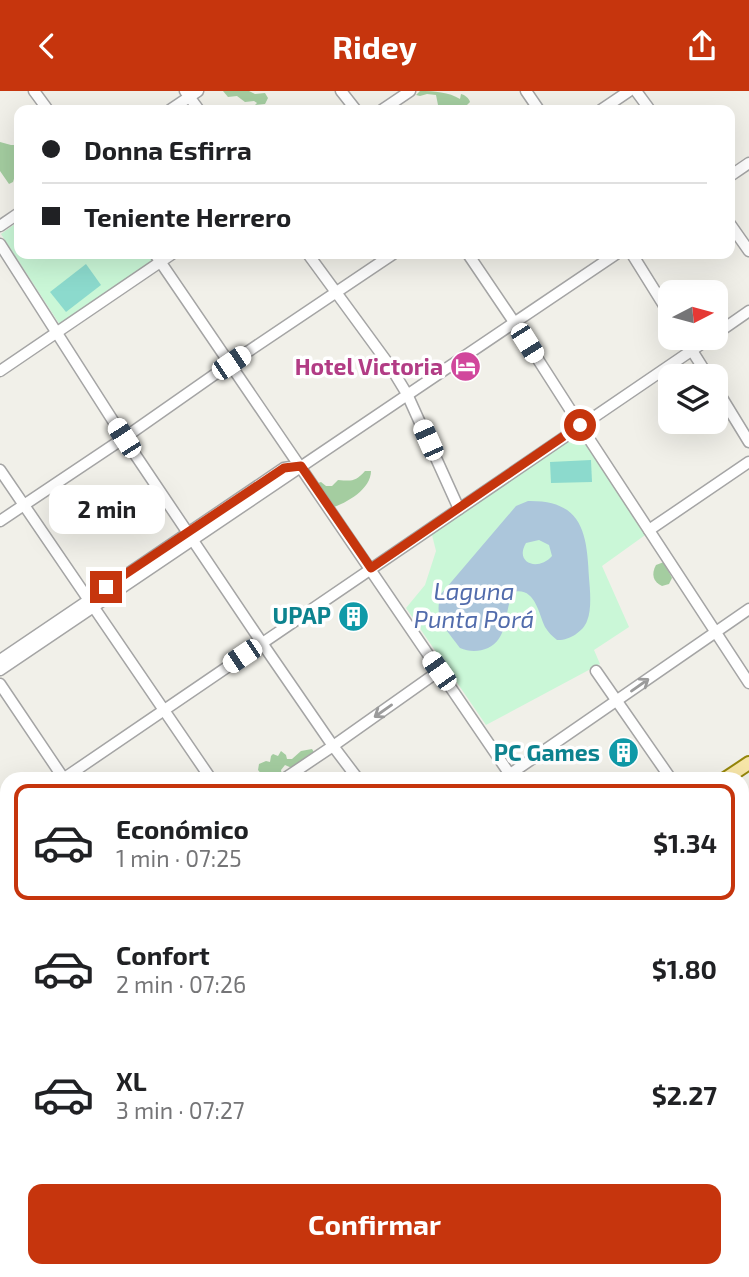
<!DOCTYPE html>
<html lang="es">
<meta charset="utf-8">
<style>
:root{--surface:#fff;--page:#f6f6f6;--text:#202124;--muted:#757577;--line:#e0e0e0;--accent:#c6350d}
body{margin:0;font-family:"Exo 2",sans-serif;background:var(--page);color:var(--text);height:100vh;display:flex;flex-direction:column;font-size:26px;white-space:nowrap}
*{box-sizing:border-box;margin:0}
p{font-size:23px;color:var(--muted)}
.icon{flex:none;width:38px;height:38px;fill:none;stroke:currentColor;stroke-width:2;stroke-linecap:round;stroke-linejoin:round}
.map{position:relative;flex:1;overflow:hidden}
.drawer{position:absolute;left:0px;top:681px;width:749px;height:506px;display:flex;flex-direction:column;background:var(--surface);border-radius:21px 21px 0 0;box-shadow:0 7px 28px #0002}
.drawer>*{flex:none}
.guide{position:absolute;left:14px;top:14px;width:721px;height:154px;border-radius:14px;box-shadow:0 7px 28px #0002;display:grid;align-content:center;height:154px;padding:0 28px;background:var(--surface)}
.needle{width:46px;rotate:84deg}
.buttons{position:absolute;left:658px;top:189px;display:grid;gap:14px}
.buttons a{display:grid;place-items:center;width:70px;height:70px;border-radius:14px;background:var(--surface);box-shadow:0 7px 28px #0002;font-size:35px}
.end{position:absolute;width:32px;height:32px;margin:-16px;border:9px solid #c6350d;background:#fff;box-shadow:0 0 0 4px #fff}
.from{border-radius:50%}
.bubble{position:absolute;height:49px;border-radius:14px;background:var(--surface);box-shadow:0 7px 28px #0002;font-size:23px;font-weight:700;line-height:49px;text-align:center}
.car{position:absolute;width:21px;height:42px;margin:-21px -10px;border-radius:9px;box-shadow:0 0 5px 2px #0007;background:linear-gradient(#fff 24%,#345 0 40%,#fff 0 76%,#345 0 86%,#fff 0)}
.guide b{display:flex;align-items:center;gap:24px;height:66px;font-size:26px}
.guide b+b{border-top:2px solid var(--line)}
.guide i{width:18px;height:18px;background:var(--text)}
ul{padding:12px 0 0;list-style:none}
li{display:flex;align-items:center;gap:21px;height:116px;margin:0 14px 10px;padding:0 14px;border:4px solid transparent;border-radius:14px}
li div{flex:1}
li b{display:block;font-size:26px}
li em{font-style:normal;font-weight:700}
li.on{border-color:var(--accent)}
li>.icon{width:63px;height:63px;stroke-width:1.5}
.button{display:flex;gap:14px;margin-top:auto;padding:14px 28px}
.button a{flex:1;height:80px;border-radius:14px;background:var(--accent);color:#fff;font-size:28px;font-weight:700;line-height:80px;text-align:center}
header{display:flex;justify-content:space-between;align-items:center;height:91px;padding:0 28px;background:var(--accent);color:#fff;font-size:32px;font-weight:700}
.map>svg:first-child{display:block}
.forest{fill:#a4cda0}
.park{fill:#caf7d7}
.pitch{fill:#8cdacd}
.water{fill:#acc6db;fill-rule:evenodd}
.lines{fill:none;stroke-linecap:round;stroke-linejoin:round}
.minor-casing{stroke:#a5a5a5;stroke-width:13}
.major-casing{stroke:#95860a;stroke-width:16}
.minor{stroke:#fff;stroke-width:10}
.major{stroke:#f7e6a8;stroke-width:12}
.oneway{stroke:#9b9b9b}
.route{stroke:#c6350d;stroke-width:9}
.labels{text-anchor:middle;stroke-width:7;stroke-linejoin:round;paint-order:stroke}
.hotel-label{font-size:23px;font-weight:bold;fill:#b23c85;stroke:#fff;text-anchor:end}
.culture-label{font-size:23px;font-weight:bold;fill:#0d838f;stroke:#fff;text-anchor:end}
.water-label{font-size:24px;font-style:italic;fill:#526cac;stroke:#fff}
</style>
<header><svg class="icon" aria-label="back" viewBox="0 0 24 24"><path d="M15 5l-7 7 7 7"/></svg>Ridey<svg class="icon" aria-label="share" viewBox="0 0 24 24"><path d="M12 15V3M7 8l5-5 5 5M5 13v7h14v-7"/></svg></header>
<div class="map">
<svg width="749" height="1186" viewBox="0 0 749 1186">
<rect width="100%" height="100%" fill="#f1f0e9"/>
<!-- forest -->
<g class="forest">
<path d="M223,0H249L255,3L265,2L268,7L265,13L255,14L257,12L254,10L245,11L237,5L228,6Z"/>
<path d="M420,0C434,0 449,1 460,8L461,3C465,4 469,7 470,11L466,15L464,19H443L438,14L436,4L427,3L420,5L416,4Z"/>
<path d="M0,51L11,54H19V66L16,69L19,72L13,91L9,93L0,80Z"/>
<path d="M365,380H371C371,398 347,412 331,417L315,393L321,391L326,395H332L338,389C352,390 355,391 365,380Z"/>
<path d="M664,471L672,487L669,493L662,495C653,491 651,483 656,474Z"/>
<path d="M312,658L315,663L307,665L306,671L294,678L285,674L281,679L282,684L296,688H263L267,684L263,685L258,679L259,673L266,670L270,671L271,665L273,663L278,665L281,660L286,664L287,668H292L301,660Z"/>
</g>
<!-- park -->
<g class="park">
<path d="M19,130V163H148L153,169L60,234L1,143Z"/>
<path d="M579,337L648,442L602,475L629,536L594,559L600,573L486,634L406,517L425,494L436,460L431,440Z"/>
</g>
<!-- pitch -->
<g class="pitch">
<path d="M86,173L101,194L66,221L50,201Z"/>
<path d="M591,369L592,391L551,392L550,371Z"/>
</g>
<!-- water -->
<path class="water" d="M528,410C582,409 587,441 589,487C590,499 592,518 587,530C583,541 568,550 557,549C552,545 548,541 545,536C538,521 535,496 513,501C504,520 509,547 488,557C479,561 469,561 460,557C446,537 433,529 441,503L516,415ZM539,449L549,454L552,465C538,481 514,472 526,452Z"/>
<g class="lines">
<defs>
<g id="minor">
<path d="M34,0L48,19"/>
<path d="M185,0L199,19"/>
<path d="M341,0L356,19"/>
<path d="M526,0L539,19"/>
<path d="M636,0L650,19"/>
<path d="M170,19L198,0"/>
<path d="M382,19L410,0"/>
<path d="M601,19L629,0"/>
<path d="M730,85L749,72"/>
<path d="M730,133L749,160"/>
<path d="M0,135L19,122"/>
<path d="M0,153L124,347L262,552L333,655L358,688"/>
<path d="M155,163L513,688"/>
<path d="M308,163L390,275L407,303L459,418"/>
<path d="M468,163L514,231L580,334L749,592"/>
<path d="M632,163L670,224"/>
<path d="M716,243L749,220"/>
<path d="M684,247L708,285"/>
<path d="M0,280L172,163"/>
<path d="M716,297L749,351"/>
<path d="M0,379L211,688"/>
<path d="M0,430L124,347L231,272L393,163"/>
<path d="M649,439L749,371"/>
<path d="M0,569L284,377L297,375"/>
<path d="M0,579L616,163"/>
<path d="M596,580L671,688"/>
<path d="M0,593L64,688"/>
<path d="M63,688L710,247"/>
<path d="M284,688L333,655L439,580"/>
<path d="M503,688L749,518"/>
<path d="M0,730L7,725"/>
<path d="M0,819L7,830"/>
<path d="M0,881L7,876"/>
<path d="M0,1031L7,1026"/>
<path d="M0,1043L7,1054"/>
<path d="M0,1163L7,1159"/>
<path d="M1,1186L12,1180"/>
</g>
<g id="major">
<path d="M725,688L749,672"/>
<path d="M742,737L749,731"/>
<path d="M742,754L749,748"/>
<path d="M742,837L749,846"/>
<path d="M742,855L749,864"/>
<path d="M742,1033L749,1027"/>
<path d="M742,1051L749,1045"/>
<path d="M0,1126L7,1122"/>
<path d="M742,1179L748,1186"/>
<path d="M194,1180L200,1186"/>
<path d="M440,1180L445,1186"/>
<path d="M458,1180L464,1186"/>
<path d="M731,1180L736,1186"/>
<path d="M39,1186L50,1180"/>
<path d="M221,1186L229,1180"/>
<path d="M241,1186L248,1180"/>
<path d="M564,1186L571,1180"/>
<path d="M584,1186L591,1180"/>
</g>
</defs>
<!-- minor casing -->
<use href="#minor" class="minor-casing"/>
<!-- major casing -->
<use href="#major" class="major-casing"/>
<!-- minor -->
<use href="#minor" class="minor"/>
<!-- major -->
<use href="#major" class="major"/>
</g>
<!-- one-way arrows -->
<defs><path id="oneway-shaft" d="M-6 0H5M1.5-3L5.5 0L1.5 3" fill="none" stroke-width="1.6" stroke-linecap="round" stroke-linejoin="round" transform="scale(1.75)"/></defs>
<g class="oneway">
<use href="#oneway-shaft" transform="translate(640 594) rotate(-35)"/>
<use href="#oneway-shaft" transform="translate(383 620) rotate(145)"/>
</g>
<g class="lines">
<!-- route -->
<path class="route" d="M106,496L284,377L301,375L371,477L580,334"/>
</g>
<!-- icons -->
<defs>
<symbol id="hotel-disc" viewBox="-11 -11 22 22"><circle r="9.5" fill="#d1479c" stroke="#fff"/><path d="M-6-4.5h1.5V1H6V5H4.5V3h-9V5H-6ZM-4 0a1.8 1.8 0 1 1 3.6 0ZM.5 0V-2.5h3Q6-2.5 6 0Z" fill="#fff"/></symbol>
<symbol id="building-disc" viewBox="-11 -11 22 22"><circle r="9.5" fill="#0f9aa8" stroke="#fff"/><path d="M-4-6H4V6H1V3H-1V6H-4ZM-2.5-4.3h1.7v1.8h-1.7ZM.8-4.3h1.7v1.8H.8ZM-2.5-1h1.7V.8h-1.7ZM.8-1h1.7V.8H.8Z" fill="#fff"/></symbol>
</defs>
<g fill-rule="evenodd">
<use href="#hotel-disc" x="448" y="258" width="35" height="35"/>
<use href="#building-disc" x="336" y="508" width="35" height="35"/>
<use href="#building-disc" x="606" y="644" width="35" height="35"/>
</g>
<g class="labels">
<!-- hotel labels -->
<g class="hotel-label">
<text x="443" y="284">Hotel Victoria</text>
</g>
<!-- culture labels -->
<g class="culture-label">
<text x="331" y="533">UPAP</text>
<text x="600" y="670">PC Games</text>
</g>
<!-- water labels -->
<g class="water-label">
<text x="474" y="509">Laguna<tspan x="474" dy="28">Punta Porá</tspan></text>
</g>
</g>
</svg>
<div class="buttons">
<a><svg class="needle" viewBox="-14 -14 28 28"><path d="M0-13l5 13h-10z" fill="#e53935"/><path d="M0 13l5-13h-10z" fill="#757577"/></svg></a>
<a><svg class="icon" aria-label="layers" viewBox="0 0 24 24"><path d="M12 4l9 5-9 5-9-5zM3 14l9 5 9-5"/></svg></a>
</div>
<i class="end from" style="left:580px;top:334px"></i>
<i class="end" style="left:106px;top:496px"></i>
<div class="bubble" style="left:49px;top:394px;width:116px">2 min</div>
<i class="car" style="left:527px;top:252px;rotate:148deg"></i>
<i class="car" style="left:231px;top:272px;rotate:56deg"></i>
<i class="car" style="left:124px;top:347px;rotate:327deg"></i>
<i class="car" style="left:428px;top:349px;rotate:336deg"></i>
<i class="car" style="left:242px;top:565px;rotate:236deg"></i>
<i class="car" style="left:439px;top:580px;rotate:325deg"></i>
<div class="guide">
<b><i class="from"></i>Donna Esfirra</b>
<b><i></i>Teniente Herrero</b>
</div>
<section class="drawer">
<ul>
<li class="on"><svg class="icon" aria-label="car" viewBox="0 0 24 24"><path d="M5 17H2v-5l4-1 3-4h7l3 4 3 1v5h-3M9 17h6M6 11h13"/><circle cx="7" cy="17" r="2"/><circle cx="17" cy="17" r="2"/></svg><div><b>Económico</b><p>1 min · 07:25</p></div><em>$1.34</em></li>
<li><svg class="icon" aria-label="car" viewBox="0 0 24 24"><path d="M5 17H2v-5l4-1 3-4h7l3 4 3 1v5h-3M9 17h6M6 11h13"/><circle cx="7" cy="17" r="2"/><circle cx="17" cy="17" r="2"/></svg><div><b>Confort</b><p>2 min · 07:26</p></div><em>$1.80</em></li>
<li><svg class="icon" aria-label="car" viewBox="0 0 24 24"><path d="M5 17H2v-5l4-1 3-4h7l3 4 3 1v5h-3M9 17h6M6 11h13"/><circle cx="7" cy="17" r="2"/><circle cx="17" cy="17" r="2"/></svg><div><b>XL</b><p>3 min · 07:27</p></div><em>$2.27</em></li>
</ul>
<div class="button"><a>Confirmar</a></div>
</section>
</div>
